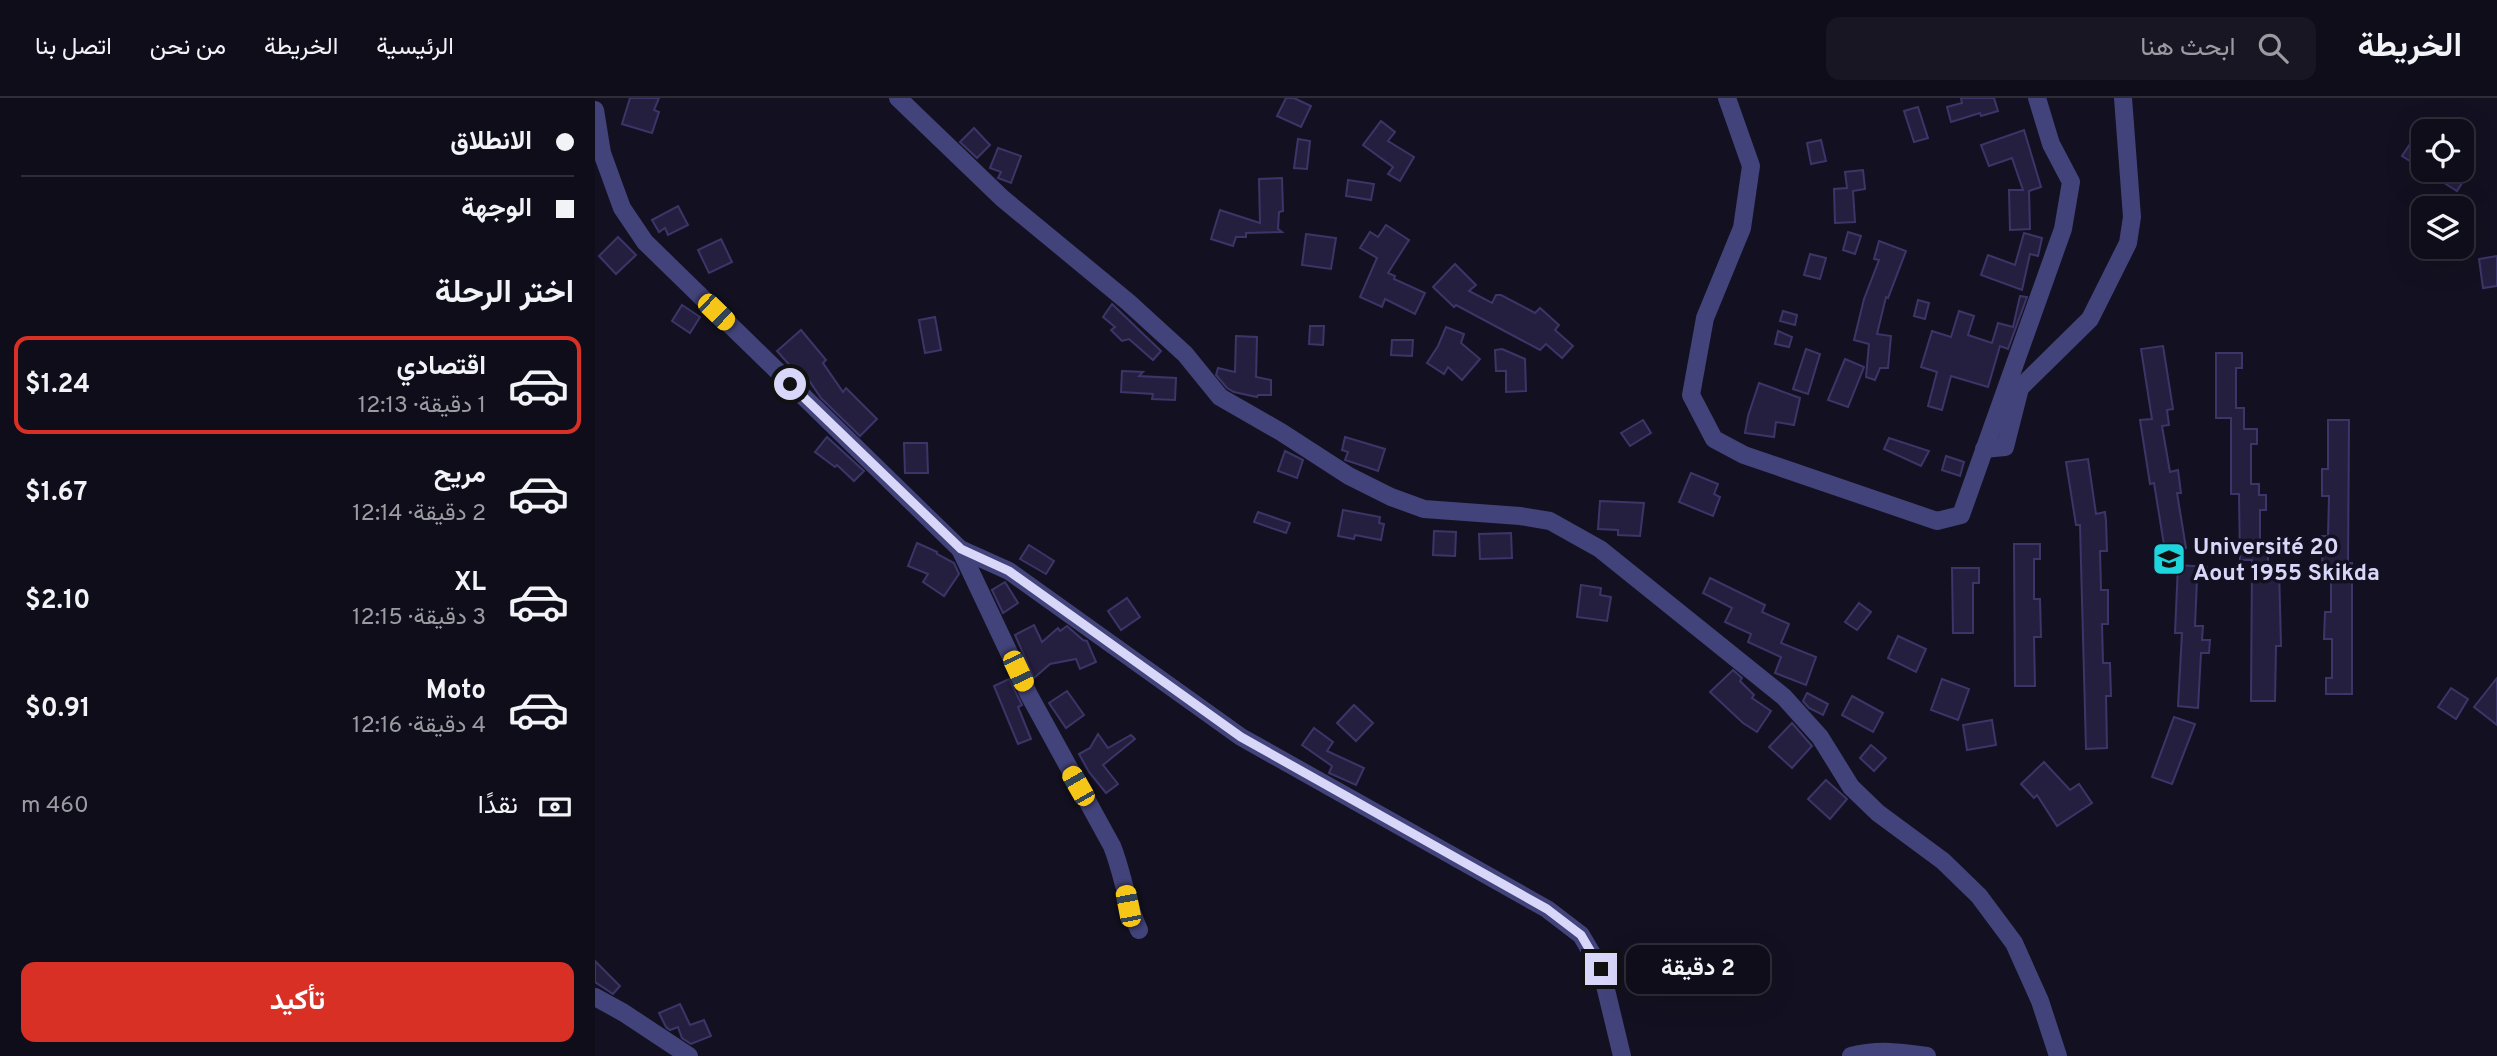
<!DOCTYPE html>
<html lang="ar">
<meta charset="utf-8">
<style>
:root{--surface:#0e0d19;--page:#171622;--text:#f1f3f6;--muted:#9b9ca2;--line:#2e2d38;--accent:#d93025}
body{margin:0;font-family:Overpass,Vazirmatn,sans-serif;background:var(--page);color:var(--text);direction:rtl;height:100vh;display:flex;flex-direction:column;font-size:26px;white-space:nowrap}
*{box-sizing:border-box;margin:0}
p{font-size:23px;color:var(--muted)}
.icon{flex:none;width:38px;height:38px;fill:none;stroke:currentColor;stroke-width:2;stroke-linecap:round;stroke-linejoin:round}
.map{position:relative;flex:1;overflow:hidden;direction:ltr}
.sheet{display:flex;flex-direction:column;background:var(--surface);width:595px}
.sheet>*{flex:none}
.top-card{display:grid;align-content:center;height:154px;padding:0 21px;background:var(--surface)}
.fabs{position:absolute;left:1816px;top:21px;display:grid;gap:14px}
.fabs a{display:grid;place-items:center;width:63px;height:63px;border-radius:14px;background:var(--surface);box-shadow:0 7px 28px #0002,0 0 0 2px var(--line);font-size:35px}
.end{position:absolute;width:32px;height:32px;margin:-16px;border:9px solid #d9d7f9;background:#111;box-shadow:0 0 0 4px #111}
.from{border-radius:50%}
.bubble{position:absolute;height:49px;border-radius:14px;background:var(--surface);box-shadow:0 7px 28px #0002,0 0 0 2px var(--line);font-size:23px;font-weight:700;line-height:49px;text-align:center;direction:rtl}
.car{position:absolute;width:21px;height:42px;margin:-21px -10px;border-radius:9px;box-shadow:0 0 5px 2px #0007;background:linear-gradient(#f5c518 24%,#345 0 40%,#f5c518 0 76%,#345 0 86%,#f5c518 0)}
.top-card b{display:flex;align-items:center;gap:24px;height:66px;font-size:26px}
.top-card b+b{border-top:2px solid var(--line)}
.top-card i{width:18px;height:18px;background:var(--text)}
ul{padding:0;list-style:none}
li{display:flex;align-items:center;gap:21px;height:98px;margin:0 14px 10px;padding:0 7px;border:4px solid transparent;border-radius:14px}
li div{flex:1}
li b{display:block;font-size:26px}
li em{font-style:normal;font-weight:700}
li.active{border-color:var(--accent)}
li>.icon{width:63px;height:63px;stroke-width:1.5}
h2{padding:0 21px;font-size:32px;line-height:84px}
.pay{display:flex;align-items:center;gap:18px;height:77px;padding:0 21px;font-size:26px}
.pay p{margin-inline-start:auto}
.action{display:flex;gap:14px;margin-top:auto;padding:14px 21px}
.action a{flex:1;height:80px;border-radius:14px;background:var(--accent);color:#fff;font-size:28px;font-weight:700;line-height:80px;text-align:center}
header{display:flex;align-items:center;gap:42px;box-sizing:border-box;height:98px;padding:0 35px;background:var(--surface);border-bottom:2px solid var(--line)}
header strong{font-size:33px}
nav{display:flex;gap:38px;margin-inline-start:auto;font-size:24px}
.search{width:490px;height:63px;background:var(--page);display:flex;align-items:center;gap:18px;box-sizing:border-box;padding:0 24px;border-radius:14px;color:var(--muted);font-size:26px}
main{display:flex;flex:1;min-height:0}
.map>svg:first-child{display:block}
.building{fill:#241f3f;stroke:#3c3568;stroke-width:2}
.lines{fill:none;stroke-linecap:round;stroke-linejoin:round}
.minor{stroke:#42437a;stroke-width:18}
.route{stroke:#d9d7f9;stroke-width:9}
.labels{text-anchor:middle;stroke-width:7;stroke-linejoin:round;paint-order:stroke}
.poi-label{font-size:23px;font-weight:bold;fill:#d9d7f9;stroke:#131121;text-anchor:start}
</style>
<header>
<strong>الخريطة</strong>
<div class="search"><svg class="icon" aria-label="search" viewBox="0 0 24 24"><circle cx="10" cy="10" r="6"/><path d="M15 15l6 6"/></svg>ابحث هنا</div>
<nav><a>الرئيسية</a><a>الخريطة</a><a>من نحن</a><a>اتصل بنا</a></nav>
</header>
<main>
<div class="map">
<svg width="1902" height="958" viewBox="0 0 1902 958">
<rect width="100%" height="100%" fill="#131121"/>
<!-- building -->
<g class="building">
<path d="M35,0H64L59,12L64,14L57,35L27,26Z"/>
<path d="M691,0H699L716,8L706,29L682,18Z"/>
<path d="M1366,0H1399L1403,13L1386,18L1385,15L1356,24L1352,9L1367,5Z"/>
<path d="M1323,9L1333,40L1319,44L1309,13Z"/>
<path d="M786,23L800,34L793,43L819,59L805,83L793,76L798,69L768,47Z"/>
<path d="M1829,25V72L1807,58Z"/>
<path d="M379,30L395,47L382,60L365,44Z"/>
<path d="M1429,32L1446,89L1434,93L1435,131L1415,132L1414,92H1428L1417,60L1394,68L1386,47Z"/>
<path d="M703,41L715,43L712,71L699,70Z"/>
<path d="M1226,42L1231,63L1216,66L1212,45Z"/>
<path d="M403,50L426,58L416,85L403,80L406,74L395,70Z"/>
<path d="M1268,72L1270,91L1258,93L1260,124L1240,125L1239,91L1252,90L1250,74Z"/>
<path d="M1829,72H1875L1862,93Z"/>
<path d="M687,80L688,113L684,114L683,131L687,134L651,135V139H641L638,148L616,141L625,112L665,125L664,81Z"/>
<path d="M753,82L779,86L776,102L751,98Z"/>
<path d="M83,108L93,127L73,137L70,130L64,134L57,122Z"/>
<path d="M791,127L814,142L793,175L800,178L799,181L830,195L820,216L790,201L787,209L765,199L782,160L765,150L775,134L783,139Z"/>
<path d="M1253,134L1266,138L1260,156L1248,152Z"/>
<path d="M1429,135L1447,140L1443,158L1435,156L1427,192L1386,177L1393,157L1420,167Z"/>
<path d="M711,136L741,140L736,171L707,167Z"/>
<path d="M23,139L41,157L21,176L4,158Z"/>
<path d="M126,141L137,164L114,175L103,152Z"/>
<path d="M1284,143L1311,153L1293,200L1291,199L1282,236L1296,238L1293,270H1285L1280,282L1271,279L1274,246L1259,242L1269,201L1284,162L1279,161Z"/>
<path d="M1215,156L1231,160L1225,181L1209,177Z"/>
<path d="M1902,158V188L1888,190L1884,161Z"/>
<path d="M860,166L881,187L874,193L897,205L901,197H906L940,215L945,210L964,227L960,232L978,248L967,260L951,246L945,252L861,207L859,209L838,189Z"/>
<path d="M1425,198L1432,199L1413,251L1405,248L1393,289L1356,278L1347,312L1333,308L1342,274L1326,269L1337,233L1356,239L1364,213L1379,218L1373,237L1397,245L1403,225L1418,229Z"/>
<path d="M1323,202L1334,205L1330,221L1319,218Z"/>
<path d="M517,206L566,253L558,262L534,241L527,243L516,232L520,229L508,219Z"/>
<path d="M87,207L105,219L95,235L77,223Z"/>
<path d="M1188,213L1202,217L1200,227L1185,223Z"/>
<path d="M340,219L346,252L330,255L324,222Z"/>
<path d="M715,228H729L728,247L714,246Z"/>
<path d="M851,229L869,236L866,245L885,261L867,282L853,269L849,276L832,265L843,248Z"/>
<path d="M206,232L231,262L228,265L248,294L251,290L282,321L265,338L226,300L211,278L207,281L182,253Z"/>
<path d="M1183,233L1197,239L1194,249L1180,246Z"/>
<path d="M641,238L662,239L661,279L676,282V297H663L662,299L639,294L632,290L621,277L623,270L640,274Z"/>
<path d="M797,242H818L817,258L796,257Z"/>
<path d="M1568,248L1578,311L1572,312L1574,327L1567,328L1575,374L1583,372L1586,395H1582L1591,450L1570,453L1559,385L1555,386L1545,322L1557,321L1546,251Z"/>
<path d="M907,251L930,261L931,293L911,294V273H901L900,252Z"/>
<path d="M1211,251L1225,256L1213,296L1198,291Z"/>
<path d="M1621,255H1647V270H1641V310H1649V331H1662V346H1656V386H1664V397H1671V412H1665V452H1673V470H1684L1686,548H1681L1680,603H1656L1657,462H1645L1644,396H1636V320H1621Z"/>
<path d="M1250,261L1269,269L1253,309L1233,302Z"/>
<path d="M527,273L548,274L544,278L581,280L580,302L557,301L558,296L526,294Z"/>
<path d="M1164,285L1205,300L1199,327L1181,324L1179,339L1150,335L1153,318Z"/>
<path d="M1048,322L1056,335L1035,348L1026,335Z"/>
<path d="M1733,322H1754L1753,465H1757V596H1731V580H1737V541H1729L1730,514H1736V475H1728L1727,453V438H1733L1734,398H1727V371H1733Z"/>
<path d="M232,339L269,373L259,383L242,367L240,369L220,354Z"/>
<path d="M750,339L790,351L783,373L750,362L753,354L747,352Z"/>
<path d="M1294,340L1334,353L1326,368L1289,351Z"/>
<path d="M309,345H332L333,375H310Z"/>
<path d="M690,353L708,362L702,380L683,373Z"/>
<path d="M1351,358L1369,364L1365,378L1347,372Z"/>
<path d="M1493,361L1501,416L1510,414L1511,423L1512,453H1505L1506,492H1513V526H1507L1508,565H1515L1516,598H1511L1512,650L1491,651L1485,427H1481L1471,364Z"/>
<path d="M1096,375L1123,386L1119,396L1125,399L1118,418L1084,404Z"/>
<path d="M1005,403L1049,405L1045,438L1023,437V432L1003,431Z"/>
<path d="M748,412L785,419L784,425L789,426L786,442L760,437L759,441L743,438Z"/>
<path d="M663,414L695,425L691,435L659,424Z"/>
<path d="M839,433L861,434L860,458L838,457Z"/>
<path d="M916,435L917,460L885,461L884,436Z"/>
<path d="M322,445L342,454V456L359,465L364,476L349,498L328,484L333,476L313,468Z"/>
<path d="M1419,446H1445V461H1439V501H1445L1446,539H1439L1440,588H1420Z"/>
<path d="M434,447L459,463L451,476L425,461Z"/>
<path d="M1583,467L1612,469L1611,481H1602L1600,528H1608L1607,542H1615L1614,555H1606L1603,610L1583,608L1587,535H1580Z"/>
<path d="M1357,470H1384V485H1378V535H1358Z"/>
<path d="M1115,480L1170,507L1167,514L1194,526L1186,545L1221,559L1211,587L1180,575L1186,559L1153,544L1156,536L1130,524L1137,510L1108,495Z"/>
<path d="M410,484L423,505L408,515L397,492Z"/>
<path d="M986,487L1006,490L1005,497L1016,499L1012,523L982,519Z"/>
<path d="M532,500L545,519L526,532L513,513Z"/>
<path d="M1264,505L1276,514L1262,532L1250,524Z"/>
<path d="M439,527L447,544L463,530L465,533L472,528L488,542L492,543L501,564L485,571L481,561L455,566L439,580L420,537Z"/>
<path d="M1303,538L1331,551L1321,574L1293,560Z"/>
<path d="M1138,572L1147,580L1145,583L1159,597L1157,600L1176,613L1162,634L1148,625L1115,594Z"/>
<path d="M1902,580V627L1879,609Z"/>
<path d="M414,581L427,607L423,609L436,641L423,646L399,588Z"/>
<path d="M1347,581L1374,591L1363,622L1336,612Z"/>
<path d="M1856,590L1873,601L1861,621L1843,609Z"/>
<path d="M472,593L489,617L471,630L454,605Z"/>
<path d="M1212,595L1233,606L1228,617L1214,610L1208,603Z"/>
<path d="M1257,598L1288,615L1278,634L1247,617Z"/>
<path d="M759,607L778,625L761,643L742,625Z"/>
<path d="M1579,619L1600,626L1577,686L1557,679Z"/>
<path d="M1397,622L1401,647L1372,652L1368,627Z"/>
<path d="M1197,625L1217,648L1197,670L1174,649Z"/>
<path d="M719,630L738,644L732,653L769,670L761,687L734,675L737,668L707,647Z"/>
<path d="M503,636L513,650L536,637L540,641L508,667L523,686L511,695L494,674L484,656L495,650Z"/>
<path d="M1276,647L1291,660L1279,673L1265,660Z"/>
<path d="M1449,664L1475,692L1484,686L1497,705L1462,728L1442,697L1439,700L1426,686Z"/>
<path d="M1231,682L1252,701L1235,721L1213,701Z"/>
<path d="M0,863L25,888L18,896L0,884Z"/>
<path d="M85,906L95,927L109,922L116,938L96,946L87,940L83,929L75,932L71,929L64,915Z"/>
</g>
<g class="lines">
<!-- minor -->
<g class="minor">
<path d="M303,0L407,100L533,204L590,256L625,299L686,334L754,378L796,399L829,411L925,418L955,423L1005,451L1189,599L1225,639L1256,689L1283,715L1348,763L1384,798L1419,845L1445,903L1463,958"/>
<path d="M1132,0L1156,68L1147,130L1110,220L1096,297L1119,341L1149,357L1342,423L1366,417L1468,131L1476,84L1456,46L1442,0"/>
<path d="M0,12L7,55L27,110L50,144L365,451L414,473L646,639L952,811L986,837L1006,871L1027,958"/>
<path d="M1389,351L1410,349L1425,290L1495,221L1533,145L1537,119L1528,0"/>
<path d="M365,451L434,597L517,748C528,775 531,805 544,832"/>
<path d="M0,899L29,915L94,958"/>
<path d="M1256,958C1282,951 1306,954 1332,958"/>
</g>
</g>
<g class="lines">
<!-- route -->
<path class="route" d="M195,286L366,451L414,473L646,639L952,811L986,837L1006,871"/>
</g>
<!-- icons -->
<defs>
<symbol id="university-square" viewBox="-11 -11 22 22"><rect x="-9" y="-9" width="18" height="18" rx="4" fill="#1fd5dd" stroke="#131121"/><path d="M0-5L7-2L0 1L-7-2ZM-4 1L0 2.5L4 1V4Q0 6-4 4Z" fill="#111"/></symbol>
</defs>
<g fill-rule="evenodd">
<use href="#university-square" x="1555" y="442" width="38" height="38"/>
</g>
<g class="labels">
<!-- poi labels -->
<g class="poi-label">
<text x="1598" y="456">Université 20<tspan x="1598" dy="26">Aout 1955 Skikda</tspan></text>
</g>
</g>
</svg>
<div class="fabs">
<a><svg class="icon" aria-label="locate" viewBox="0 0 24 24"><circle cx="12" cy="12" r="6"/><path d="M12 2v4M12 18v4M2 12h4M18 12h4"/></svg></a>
<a><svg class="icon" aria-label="layers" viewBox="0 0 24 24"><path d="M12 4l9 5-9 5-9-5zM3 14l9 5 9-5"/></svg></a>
</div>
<i class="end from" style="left:195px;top:286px"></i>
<i class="end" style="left:1006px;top:871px"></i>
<div class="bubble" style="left:1031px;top:847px;width:144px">2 دقيقة</div>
<i class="car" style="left:121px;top:214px;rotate:134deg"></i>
<i class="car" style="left:423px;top:573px;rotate:155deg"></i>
<i class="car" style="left:483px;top:688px;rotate:330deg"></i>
<i class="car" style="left:533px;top:808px;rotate:349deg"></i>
</div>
<section class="sheet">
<div class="top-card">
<b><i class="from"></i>الانطلاق</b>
<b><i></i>الوجهة</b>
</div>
<h2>اختر الرحلة</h2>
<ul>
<li class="active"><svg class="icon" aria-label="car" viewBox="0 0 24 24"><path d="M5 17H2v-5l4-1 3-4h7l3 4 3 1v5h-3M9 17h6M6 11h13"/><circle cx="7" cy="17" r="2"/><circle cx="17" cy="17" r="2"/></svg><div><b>اقتصادي</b><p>1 دقيقة · 12:13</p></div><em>$1.24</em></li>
<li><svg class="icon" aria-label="car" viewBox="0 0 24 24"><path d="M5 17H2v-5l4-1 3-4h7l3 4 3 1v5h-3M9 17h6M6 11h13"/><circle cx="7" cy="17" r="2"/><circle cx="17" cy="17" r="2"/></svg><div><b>مريح</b><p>2 دقيقة · 12:14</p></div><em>$1.67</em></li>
<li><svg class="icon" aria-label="car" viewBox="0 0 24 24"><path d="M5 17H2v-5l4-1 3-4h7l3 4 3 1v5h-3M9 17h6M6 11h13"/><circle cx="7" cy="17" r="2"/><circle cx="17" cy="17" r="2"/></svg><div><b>XL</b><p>3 دقيقة · 12:15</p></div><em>$2.10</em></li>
<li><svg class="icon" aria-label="car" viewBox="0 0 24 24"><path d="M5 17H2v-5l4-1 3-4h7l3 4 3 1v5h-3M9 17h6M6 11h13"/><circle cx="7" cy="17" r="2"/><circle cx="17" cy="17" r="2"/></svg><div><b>Moto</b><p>4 دقيقة · 12:16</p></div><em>$0.91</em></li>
</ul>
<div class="pay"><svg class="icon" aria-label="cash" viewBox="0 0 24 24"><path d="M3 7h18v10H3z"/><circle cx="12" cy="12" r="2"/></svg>نقدًا<p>460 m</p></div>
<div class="action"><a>تأكيد</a></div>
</section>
</main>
